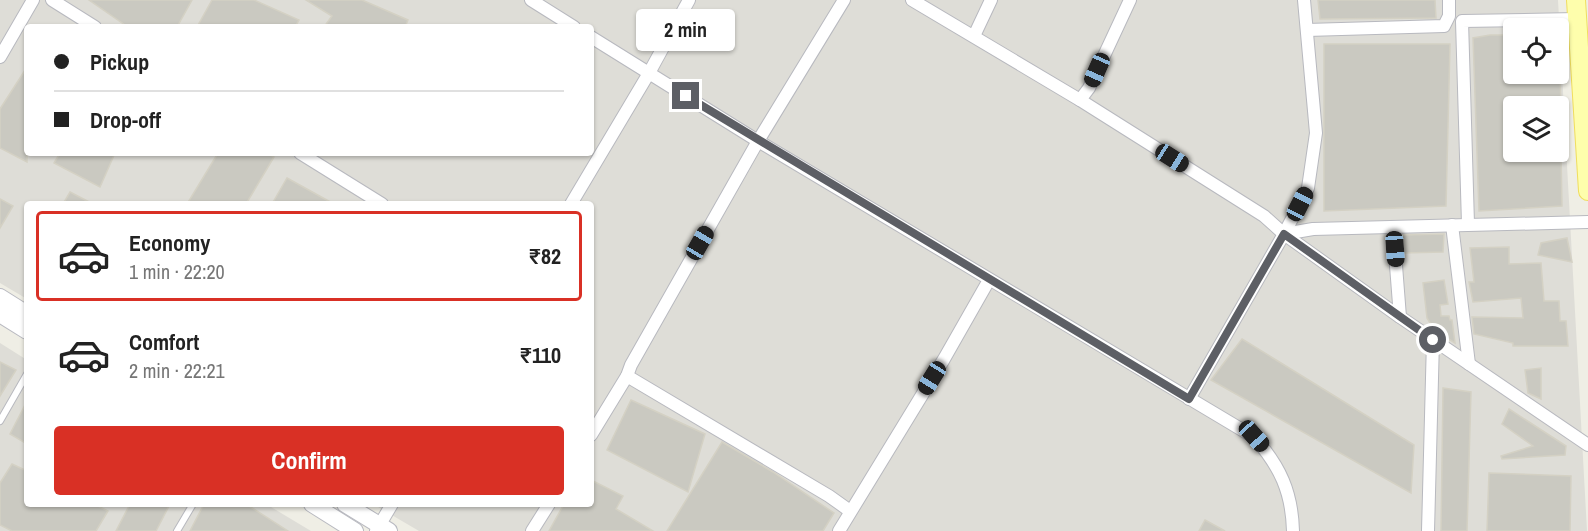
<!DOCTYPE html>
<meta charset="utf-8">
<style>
:root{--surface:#fff;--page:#f6f6f6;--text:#222;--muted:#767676;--line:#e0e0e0;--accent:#d93025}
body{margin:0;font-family:"Archivo Narrow",sans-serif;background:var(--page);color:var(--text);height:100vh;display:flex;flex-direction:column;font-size:22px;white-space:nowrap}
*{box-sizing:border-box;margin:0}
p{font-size:20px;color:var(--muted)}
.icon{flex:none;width:33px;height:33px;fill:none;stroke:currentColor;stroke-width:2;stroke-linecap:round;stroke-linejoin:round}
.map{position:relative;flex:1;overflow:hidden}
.panel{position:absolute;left:24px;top:201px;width:570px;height:306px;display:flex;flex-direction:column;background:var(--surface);border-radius:6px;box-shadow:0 2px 4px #0004}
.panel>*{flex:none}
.top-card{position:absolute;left:24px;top:24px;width:570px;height:132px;border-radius:6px;box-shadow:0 2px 4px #0004;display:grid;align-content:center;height:132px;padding:0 30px;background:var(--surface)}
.buttons{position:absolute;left:1503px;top:18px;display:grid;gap:12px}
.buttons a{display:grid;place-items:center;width:66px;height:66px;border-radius:6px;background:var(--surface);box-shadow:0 2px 4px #0004;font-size:30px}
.end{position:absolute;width:27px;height:27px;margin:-14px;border:8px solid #5d5f65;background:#fff;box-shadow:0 0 0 3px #fff}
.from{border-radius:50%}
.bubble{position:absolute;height:42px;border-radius:6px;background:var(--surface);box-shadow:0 2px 4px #0004;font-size:20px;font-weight:700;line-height:42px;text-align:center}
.car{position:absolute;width:18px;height:36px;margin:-18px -9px;border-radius:8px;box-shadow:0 0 4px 2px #0007;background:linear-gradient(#222 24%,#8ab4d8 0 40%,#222 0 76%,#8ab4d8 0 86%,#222 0)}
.top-card b{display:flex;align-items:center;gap:21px;height:57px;font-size:22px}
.top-card b+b{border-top:2px solid var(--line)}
.top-card i{width:15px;height:15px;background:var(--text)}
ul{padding:10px 0 0;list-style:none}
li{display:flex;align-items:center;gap:18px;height:90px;margin:0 12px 9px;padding:0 18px;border:3px solid transparent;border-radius:6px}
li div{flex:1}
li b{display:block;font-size:22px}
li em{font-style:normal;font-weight:700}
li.active{border-color:var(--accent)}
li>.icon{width:54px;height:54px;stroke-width:1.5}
.cta{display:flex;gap:12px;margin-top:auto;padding:12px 30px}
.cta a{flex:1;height:69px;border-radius:6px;background:var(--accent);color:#fff;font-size:24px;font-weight:700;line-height:69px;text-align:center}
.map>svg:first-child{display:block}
.industrial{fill:#deddd7;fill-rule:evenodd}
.building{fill:#cac9c1;stroke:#d4d1c4;stroke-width:1.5}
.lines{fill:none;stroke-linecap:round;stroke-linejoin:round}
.lane-casing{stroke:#b8b9bf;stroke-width:8}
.street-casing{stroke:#b8b9bf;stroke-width:14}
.secondary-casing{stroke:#b9bac1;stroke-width:18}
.primary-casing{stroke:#f0de5e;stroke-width:20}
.lane{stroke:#fff;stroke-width:6}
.street{stroke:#fff;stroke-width:12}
.secondary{stroke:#fff;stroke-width:16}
.primary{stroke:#fefeac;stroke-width:18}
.route{stroke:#5d5f65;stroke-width:8}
</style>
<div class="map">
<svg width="1588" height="531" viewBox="0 0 1588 531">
<rect width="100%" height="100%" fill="#efeee5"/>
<!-- industrial -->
<g class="industrial">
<path d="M0,0H1558L1587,531H419L373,504H591V204H27V299L0,283ZM27,27H591V153H27ZM1514,28H1558V74H1514ZM1514,106H1558V152H1514Z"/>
<path d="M0,343L27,360V504H266L311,531H0Z"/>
</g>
<!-- building -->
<g class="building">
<path d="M89,0H192L177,27H128Z"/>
<path d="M212,0H254L299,20L295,27H197Z"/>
<path d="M306,0H362L408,20L405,27H324L332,16Z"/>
<path d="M1318,0H1435L1436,18L1320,19Z"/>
<path d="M1490,35H1514V74H1560L1561,106H1514V152H1561L1562,206L1479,211L1473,38Z"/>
<path d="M1324,44H1450L1446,206L1324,211Z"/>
<path d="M27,67V162L0,148V109Z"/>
<path d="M60,153H115L100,187L54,163Z"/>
<path d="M218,153H266L274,157L246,204H187Z"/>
<path d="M287,178L334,204H272Z"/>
<path d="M70,192L93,204H63Z"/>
<path d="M0,199L13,206L0,228Z"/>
<path d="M1444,234L1443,252L1403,253L1402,235Z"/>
<path d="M1567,238L1572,262L1538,255L1541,243Z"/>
<path d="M1509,247V264L1541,263L1544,301H1559L1560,321H1566L1568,346H1513V343L1474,334L1472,317L1523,318L1521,298L1473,302L1469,282H1474L1470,248Z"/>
<path d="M1444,280L1448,304L1440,305L1441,316H1449L1450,320H1452L1455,343L1435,331L1427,318L1423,283Z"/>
<path d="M1242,339L1414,445L1411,493L1211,380Z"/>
<path d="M0,362L16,370L0,396Z"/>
<path d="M1541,368V399L1528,393L1525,370Z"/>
<path d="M1443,388L1471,392L1467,531H1441Z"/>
<path d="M631,400L705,434L688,492L607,450Z"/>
<path d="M27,401V444L10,434Z"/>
<path d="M1509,409L1566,446L1565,455L1502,459L1501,456L1533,446L1502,424Z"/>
<path d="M722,442L773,472L834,513L823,531H667Z"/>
<path d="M12,464L27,471V504H94L108,511L96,531H12L0,525V483Z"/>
<path d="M1489,473L1571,476L1570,531H1487Z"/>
<path d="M591,480L623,496L616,509L653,531H549L564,504H591Z"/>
<path d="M130,504H170L156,531H116Z"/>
<path d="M204,504H246L288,531H190Z"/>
<path d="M1205,520L1225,531H1199Z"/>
</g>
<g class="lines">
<defs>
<g id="lane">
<path d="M0,421L27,374"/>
<path d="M177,531L193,504"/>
</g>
<g id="street">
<path d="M52,0L95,27"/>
<path d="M531,0L574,27"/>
<path d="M912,0L1080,100L1264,216L1284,234L1400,317L1588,445"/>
<path d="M1307,30L1444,26L1449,16V0"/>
<path d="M974,36L991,0"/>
<path d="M591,37L758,141L1254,437C1280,466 1292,492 1293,531"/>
<path d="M0,57L33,0"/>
<path d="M1080,100L1089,88L1130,0"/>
<path d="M300,153L382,204"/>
<path d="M571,204L649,73L689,0"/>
<path d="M1468,224L1462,21L1576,19"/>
<path d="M1452,225L1469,364"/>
<path d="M1393,227L1400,317"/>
<path d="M1284,234L1313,229L1588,222"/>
<path d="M627,376L829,496L850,511"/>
<path d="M1189,399L1284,234L1308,188L1316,133L1304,0"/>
<path d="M591,435L627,376L631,365L758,141L844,0"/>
<path d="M376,531L392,504"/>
<path d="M532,531L549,504"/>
<path d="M839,531L944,359L989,280"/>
<path d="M1428,531L1433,340"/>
</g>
<g id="secondary">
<path d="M0,297L27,314"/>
<path d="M0,314L27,331"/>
<path d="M312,504L355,531"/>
<path d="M345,504L389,531"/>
</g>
<path id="primary" d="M1576,0L1588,191"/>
</defs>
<!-- lane casing -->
<use href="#lane" class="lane-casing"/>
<!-- street casing -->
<use href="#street" class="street-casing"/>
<!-- secondary casing -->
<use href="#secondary" class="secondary-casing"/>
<!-- primary casing -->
<use href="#primary" class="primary-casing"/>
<!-- lane -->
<use href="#lane" class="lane"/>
<!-- street -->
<use href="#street" class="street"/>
<!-- secondary -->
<use href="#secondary" class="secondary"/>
<!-- primary -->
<use href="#primary" class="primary"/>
</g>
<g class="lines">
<!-- route -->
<path class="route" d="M686,96L1189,399L1284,234L1433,340"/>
</g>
</svg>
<div class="buttons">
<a><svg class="icon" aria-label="locate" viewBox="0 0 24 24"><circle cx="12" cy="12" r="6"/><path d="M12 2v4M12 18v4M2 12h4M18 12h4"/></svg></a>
<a><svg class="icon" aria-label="layers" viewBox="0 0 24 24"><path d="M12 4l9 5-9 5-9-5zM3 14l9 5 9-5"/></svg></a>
</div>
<i class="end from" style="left:1433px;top:340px"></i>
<i class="end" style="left:686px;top:96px"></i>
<div class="bubble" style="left:636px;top:9px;width:99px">2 min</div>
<i class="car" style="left:1097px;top:70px;rotate:204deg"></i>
<i class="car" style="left:1172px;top:158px;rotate:122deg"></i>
<i class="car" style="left:1300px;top:204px;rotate:27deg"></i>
<i class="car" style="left:700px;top:243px;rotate:30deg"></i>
<i class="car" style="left:1395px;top:249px;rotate:176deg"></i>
<i class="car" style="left:932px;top:378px;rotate:212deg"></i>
<i class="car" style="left:1254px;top:436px;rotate:138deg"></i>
<div class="top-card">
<b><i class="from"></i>Pickup</b>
<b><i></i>Drop-off</b>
</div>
<section class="panel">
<ul>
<li class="active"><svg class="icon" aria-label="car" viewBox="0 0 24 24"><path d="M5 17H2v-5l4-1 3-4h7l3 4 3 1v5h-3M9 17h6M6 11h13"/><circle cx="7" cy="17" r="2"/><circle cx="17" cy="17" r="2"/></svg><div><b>Economy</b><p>1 min · 22:20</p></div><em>₹82</em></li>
<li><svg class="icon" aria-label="car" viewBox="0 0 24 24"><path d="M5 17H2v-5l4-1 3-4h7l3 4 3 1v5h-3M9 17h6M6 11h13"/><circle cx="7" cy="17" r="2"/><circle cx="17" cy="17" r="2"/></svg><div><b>Comfort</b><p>2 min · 22:21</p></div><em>₹110</em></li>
</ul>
<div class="cta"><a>Confirm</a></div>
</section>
</div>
